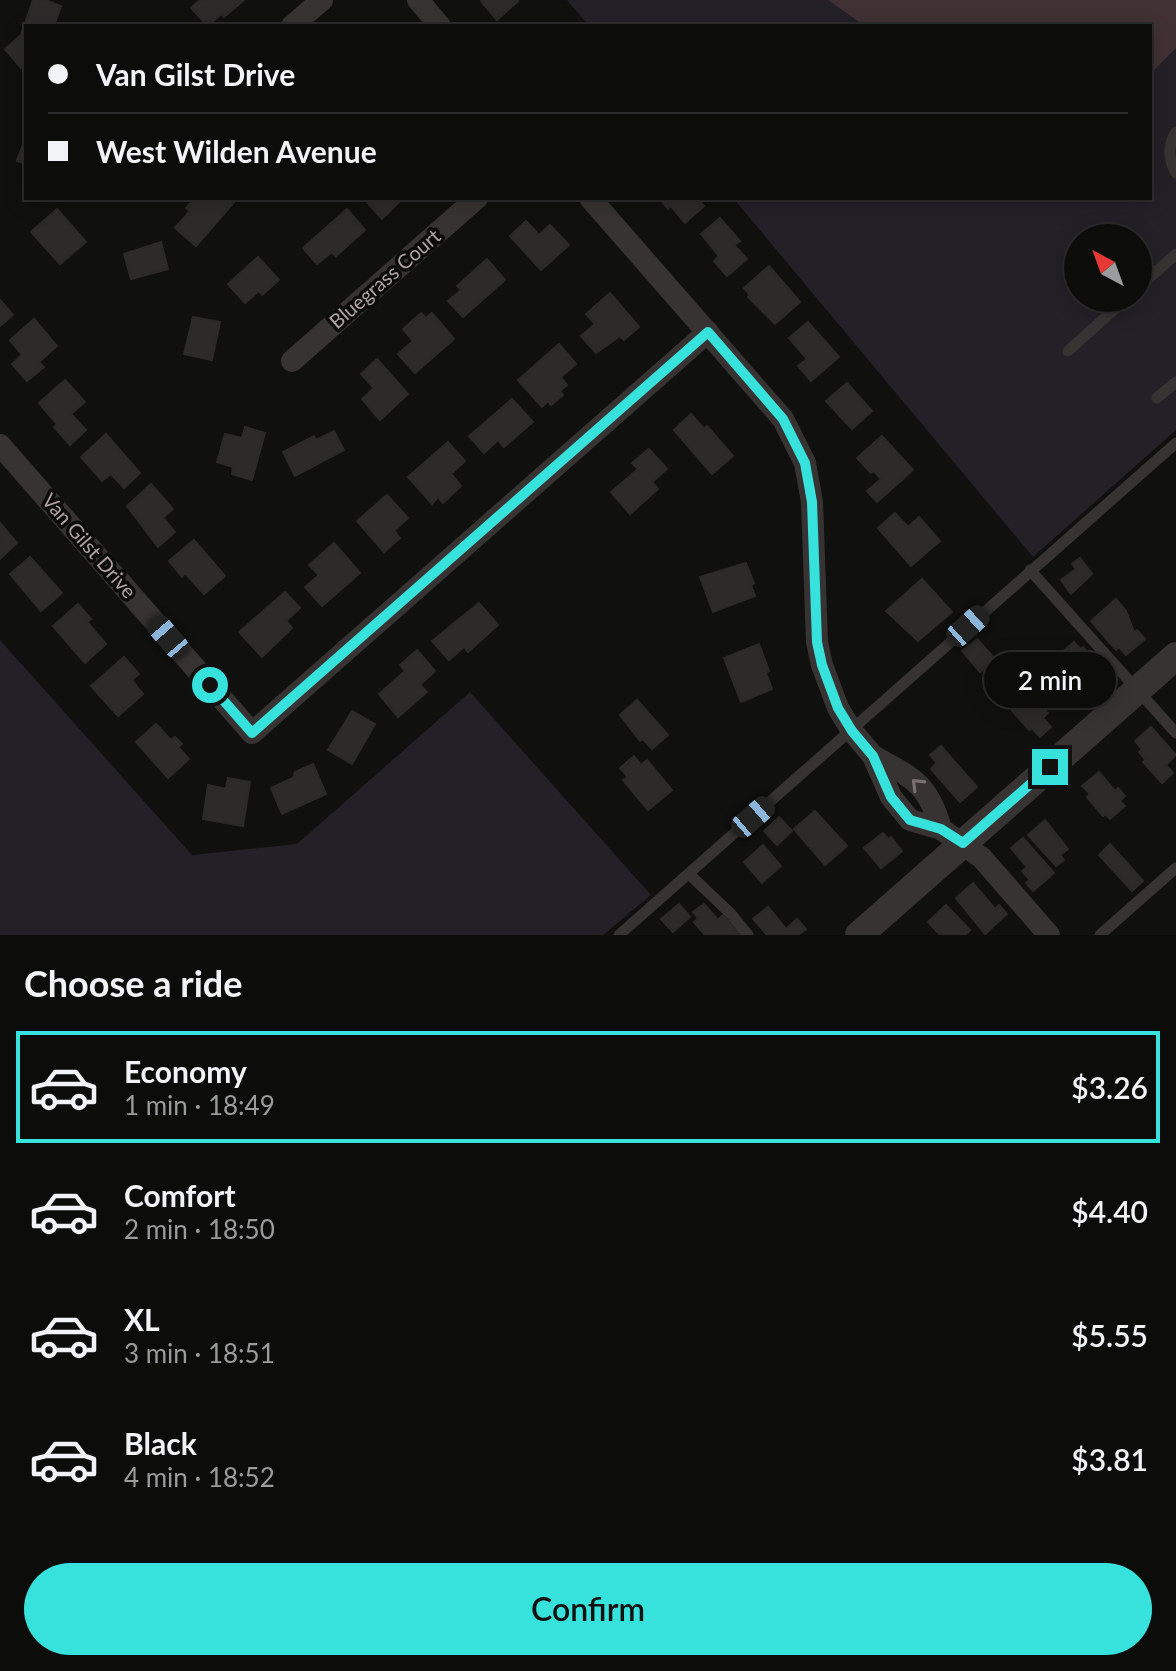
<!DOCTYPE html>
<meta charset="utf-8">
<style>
:root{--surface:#0c0c0b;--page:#151514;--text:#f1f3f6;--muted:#9a9b9d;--line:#2c2c2c;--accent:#36e2db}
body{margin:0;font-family:Lato,sans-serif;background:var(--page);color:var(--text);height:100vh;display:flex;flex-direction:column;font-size:30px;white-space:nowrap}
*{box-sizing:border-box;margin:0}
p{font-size:26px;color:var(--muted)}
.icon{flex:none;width:44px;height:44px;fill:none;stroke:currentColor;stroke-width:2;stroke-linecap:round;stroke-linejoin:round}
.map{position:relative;height:935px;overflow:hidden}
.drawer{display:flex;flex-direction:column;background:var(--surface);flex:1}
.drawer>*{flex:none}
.hud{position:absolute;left:24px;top:24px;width:1128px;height:176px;border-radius:0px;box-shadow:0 4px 20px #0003,0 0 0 2px var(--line);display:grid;align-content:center;height:176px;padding:0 24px;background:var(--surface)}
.needle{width:52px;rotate:319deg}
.fabs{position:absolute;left:1064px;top:224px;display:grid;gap:16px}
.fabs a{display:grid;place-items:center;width:88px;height:88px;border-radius:50%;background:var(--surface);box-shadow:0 4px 20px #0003,0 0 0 2px var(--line);font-size:40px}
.end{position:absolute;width:36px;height:36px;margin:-18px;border:10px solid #36e2db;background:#111;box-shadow:0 0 0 4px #111}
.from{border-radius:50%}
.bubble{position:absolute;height:56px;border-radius:28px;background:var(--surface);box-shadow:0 4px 20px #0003,0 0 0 2px var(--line);font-size:26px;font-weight:600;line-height:56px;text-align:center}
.car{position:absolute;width:24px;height:48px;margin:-24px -12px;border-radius:10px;box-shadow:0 0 6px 2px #0007;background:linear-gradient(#222 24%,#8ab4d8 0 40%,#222 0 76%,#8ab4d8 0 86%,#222 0)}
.hud b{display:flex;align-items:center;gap:28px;height:76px;font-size:30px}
.hud b+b{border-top:2px solid var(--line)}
.hud i{width:20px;height:20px;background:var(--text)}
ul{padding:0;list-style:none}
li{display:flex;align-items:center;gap:24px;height:112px;margin:0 16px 12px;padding:0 8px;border:4px solid transparent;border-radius:0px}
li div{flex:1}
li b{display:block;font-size:30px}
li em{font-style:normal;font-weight:600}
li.active{border-color:var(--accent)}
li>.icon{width:72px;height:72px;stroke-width:1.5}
h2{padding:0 24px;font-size:36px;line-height:96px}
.button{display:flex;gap:16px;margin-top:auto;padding:16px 24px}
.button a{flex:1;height:92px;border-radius:48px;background:var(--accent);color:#111;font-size:32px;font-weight:600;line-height:92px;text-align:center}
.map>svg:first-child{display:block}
.green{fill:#232028;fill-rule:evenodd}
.water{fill:#413135}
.building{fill:#2c2b2a;stroke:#2c2a29;stroke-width:2}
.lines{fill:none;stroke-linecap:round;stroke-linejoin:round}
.service{stroke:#373333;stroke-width:11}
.minor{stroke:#373333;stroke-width:22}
.tertiary{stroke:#373333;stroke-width:28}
.oneway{stroke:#7a7070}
.route{stroke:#36e2db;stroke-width:10}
.labels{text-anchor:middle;stroke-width:7;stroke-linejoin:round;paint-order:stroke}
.street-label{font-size:20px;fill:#b0a1a2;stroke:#0b0b0a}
</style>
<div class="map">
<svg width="1176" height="935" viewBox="0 0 1176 935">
<rect width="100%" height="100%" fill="#10100f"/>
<!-- green -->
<g class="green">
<path d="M567,0H1176V430L1033,557L733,198H1150V26H589ZM1078,238H1138V298H1078Z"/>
<path d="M0,640L192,855L297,844L470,692L651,895L603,935H0Z"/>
</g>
<!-- water -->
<path class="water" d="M828,0H1176V48L1150,74V26H865Z"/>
<!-- building -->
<g class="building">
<path d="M33,0H45L61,6L54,26H26V64L21,68L5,49L21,35Z"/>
<path d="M200,0H244L224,17L221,14L208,26L191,8Z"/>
<path d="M482,0H518V1L497,20L481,1Z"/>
<path d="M26,136V164L17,161Z"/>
<path d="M195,198L236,200L196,246L175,228L190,211L186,208Z"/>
<path d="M367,198H403L382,219L365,200Z"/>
<path d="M659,198H697L704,206L685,223L671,206L668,209Z"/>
<path d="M57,209L86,242L60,264L31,232Z"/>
<path d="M347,209L365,230L336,256L332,252L317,264L303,248Z"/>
<path d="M720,218L740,241L734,245L747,259L727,276L714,261L719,256L701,234Z"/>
<path d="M526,221L539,235L550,225L569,245L541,270L510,236Z"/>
<path d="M161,242L168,269L131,279L124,254Z"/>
<path d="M258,257L279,280L262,295L259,291L245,303L228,284Z"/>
<path d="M487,259L505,280L463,317L448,301L461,290L457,286Z"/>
<path d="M769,266L800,302L775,324L748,297L750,295L744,288Z"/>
<path d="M610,293L639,327L624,340L620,336L596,353L581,336L595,324L586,314Z"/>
<path d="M0,300L13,315L0,326Z"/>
<path d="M421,313L426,318L432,313L454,339L415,373L398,354L413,341L403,329Z"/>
<path d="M193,317L220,322L212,360L184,354Z"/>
<path d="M34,319L57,346L39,362L44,367L27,381L12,364L22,355L10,340Z"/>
<path d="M808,322L839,357L811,381L798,366L807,359L789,338Z"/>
<path d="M559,344L576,364L561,377L567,385L560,391L563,395L551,405L548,401L542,407L518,380Z"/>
<path d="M377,359L408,394L380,420L362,399L374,388L361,374Z"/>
<path d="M65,380L85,402L71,414L86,430L70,445L54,427L57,424L39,403Z"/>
<path d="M847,383L872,411L852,429L826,401Z"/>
<path d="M512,399L533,422L504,447L498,440L484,453L469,436Z"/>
<path d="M691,414L704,429L707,426L733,456L712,474L674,430Z"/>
<path d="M245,427L265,433L252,480L232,474L233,467L217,462L225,434L242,438Z"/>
<path d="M334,431L344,450L295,476L283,452L314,436L316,440Z"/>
<path d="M106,434L140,473L124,488L111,474L102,481L81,457Z"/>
<path d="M882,436L913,470L877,502L867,491L881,479L874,471L871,473L857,458Z"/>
<path d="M448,442L465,461L451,474L461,486L443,503L438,497L432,504L408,477Z"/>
<path d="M649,449L667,469L652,482L658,489L630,514L611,492L638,469L632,463Z"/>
<path d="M151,484L173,509L163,518L175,532L158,547L127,506Z"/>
<path d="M387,495L408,518L394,531L400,538L384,552L357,521Z"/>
<path d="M895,513L908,527L919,517L940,541L911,566L878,528Z"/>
<path d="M0,523L17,543L0,559Z"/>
<path d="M194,540L225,576L204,594L185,573L182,577L169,561Z"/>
<path d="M334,543L360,573L322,606L305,587L319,575L309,565Z"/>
<path d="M30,557L62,593L41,611L10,574Z"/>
<path d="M1080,558L1092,574L1071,594L1061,580L1076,569L1072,564Z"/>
<path d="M746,563L754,583L751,585L755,596L713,612L700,577Z"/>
<path d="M922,579L952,612L918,641L886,611Z"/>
<path d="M285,592L300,608L286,621L292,628L262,657L239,632Z"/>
<path d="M1116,599L1126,611L1134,632L1137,630L1145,639L1126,655L1119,647L1116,650L1091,621Z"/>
<path d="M479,603L498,625L468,652L464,647L449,660L432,641Z"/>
<path d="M78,604L91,619L87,622L106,644L85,663L53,626Z"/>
<path d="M977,639L995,659L980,672L962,651Z"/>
<path d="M1074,642L1080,649L1083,647L1105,673L1084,690L1056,657Z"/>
<path d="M759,644L769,671L766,673L772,689L741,702L724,658Z"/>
<path d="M417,650L435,671L420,685L427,692L398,717L379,694L405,671L400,665Z"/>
<path d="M124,657L139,674L132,680L143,694L118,716L91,686Z"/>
<path d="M1017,686L1024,695L1028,691L1048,713L1043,718L1051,727L1040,737L1032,728L1029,730L1002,699Z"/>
<path d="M637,700L668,735L652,749L643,739L640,741L620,715Z"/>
<path d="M352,711L375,724L352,764L328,750Z"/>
<path d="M156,724L169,738L172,740L175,737L182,744L178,747L189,759L168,778L136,742Z"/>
<path d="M1151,727L1176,755L1166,765L1173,773L1162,783L1143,762L1146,760L1139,752L1142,749L1135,741Z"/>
<path d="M941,746L977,787L960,802L931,769L937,763L930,755Z"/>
<path d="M634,756L641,765L647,760L672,790L648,810L623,780L628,777L620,768Z"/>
<path d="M313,764L326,794L282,814L271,788L293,778L295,772Z"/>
<path d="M1099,772L1115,791L1118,788L1125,796L1120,801L1125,806L1110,819L1105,814L1103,816L1087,797L1090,794L1082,786Z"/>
<path d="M228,778L250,782L243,826L203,819L208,785L226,789Z"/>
<path d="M815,811L847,846L825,865L794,829Z"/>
<path d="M779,817L792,831L777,845L764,831Z"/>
<path d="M1045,820L1068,849L1060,855L1064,860L1056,866L1028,835Z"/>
<path d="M883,833L888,839L891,837L902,851L881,868L864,848Z"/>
<path d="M1023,838L1054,873L1033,891L1026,883L1030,880L1022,871L1027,867L1011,848Z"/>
<path d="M1110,844L1143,881L1132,891L1099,855Z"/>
<path d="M763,845L781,866L762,883L744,862Z"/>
<path d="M973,883L995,909L999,905L1007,914L985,934L956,898Z"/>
<path d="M679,904L690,917L673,932L661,919Z"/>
<path d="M704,904L718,920L723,915L740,935H705L694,922L698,918L693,912Z"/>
<path d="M946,905L970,930L965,935H940L928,922Z"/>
<path d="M768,907L786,929L797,919L806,929L798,935H767L753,919Z"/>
</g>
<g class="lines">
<!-- service -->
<g class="service">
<path d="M1176,132C1168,145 1168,159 1176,173"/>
<path d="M1138,288L1176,254"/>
<path d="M1068,351L1127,298"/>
<path d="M1157,398L1176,382"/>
<path d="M1030,570L1176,733"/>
<path d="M689,874L731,914L748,935"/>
<path d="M619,935L1176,443"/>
<path d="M1100,935L1176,868"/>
</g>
<!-- minor -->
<g class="minor">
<path d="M418,0L440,26"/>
<path d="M292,26L322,0"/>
<path d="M590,198L783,419L805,463L812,502L817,642L822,665L838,708L852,731L873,756L891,797L910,820L941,829L982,858L1049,935"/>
<path d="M292,361L477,198"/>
<path d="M0,445L252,733L708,332"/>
<path d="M873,756C913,778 928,783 941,829"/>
</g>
<!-- tertiary -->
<path class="tertiary" d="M859,935L1176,656"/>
</g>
<!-- one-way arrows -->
<defs><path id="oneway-chevron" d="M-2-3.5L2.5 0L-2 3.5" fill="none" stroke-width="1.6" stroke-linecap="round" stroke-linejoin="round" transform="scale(2)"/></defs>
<use class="oneway" href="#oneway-chevron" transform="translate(917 784) rotate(-135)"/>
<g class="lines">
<!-- route -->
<path class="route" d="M210,685L252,733L708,332L783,419L805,463L812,502L817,642L822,665L838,708L852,731L873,756L891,797L910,820L941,829L963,843L1050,767"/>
</g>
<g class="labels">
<!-- street labels -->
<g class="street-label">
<text transform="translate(385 279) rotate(-41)" y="7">Bluegrass Court</text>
<text transform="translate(89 546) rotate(49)" y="7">Van Gilst Drive</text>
</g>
</g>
</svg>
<div class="fabs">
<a><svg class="needle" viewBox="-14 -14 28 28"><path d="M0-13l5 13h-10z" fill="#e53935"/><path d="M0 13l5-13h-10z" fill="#9a9b9d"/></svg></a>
</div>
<i class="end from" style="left:210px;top:685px"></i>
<i class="end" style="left:1050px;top:767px"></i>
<div class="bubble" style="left:984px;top:652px;width:132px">2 min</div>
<i class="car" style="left:968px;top:626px;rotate:48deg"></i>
<i class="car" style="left:168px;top:637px;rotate:319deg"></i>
<i class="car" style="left:753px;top:817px;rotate:49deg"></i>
<div class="hud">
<b><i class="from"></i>Van Gilst Drive</b>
<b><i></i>West Wilden Avenue</b>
</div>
</div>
<section class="drawer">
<h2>Choose a ride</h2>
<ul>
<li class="active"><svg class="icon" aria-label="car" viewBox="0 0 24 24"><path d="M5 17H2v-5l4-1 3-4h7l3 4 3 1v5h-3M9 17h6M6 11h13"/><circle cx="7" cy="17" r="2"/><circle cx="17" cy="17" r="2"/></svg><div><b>Economy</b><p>1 min · 18:49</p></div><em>$3.26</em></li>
<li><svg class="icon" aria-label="car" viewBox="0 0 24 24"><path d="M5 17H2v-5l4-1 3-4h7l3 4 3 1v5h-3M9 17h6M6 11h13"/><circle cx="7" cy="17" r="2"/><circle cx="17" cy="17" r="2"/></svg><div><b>Comfort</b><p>2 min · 18:50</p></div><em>$4.40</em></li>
<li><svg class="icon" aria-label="car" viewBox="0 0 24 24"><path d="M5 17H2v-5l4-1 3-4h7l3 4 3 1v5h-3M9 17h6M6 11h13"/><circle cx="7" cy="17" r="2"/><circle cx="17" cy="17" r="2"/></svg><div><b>XL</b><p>3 min · 18:51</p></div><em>$5.55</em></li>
<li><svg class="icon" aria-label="car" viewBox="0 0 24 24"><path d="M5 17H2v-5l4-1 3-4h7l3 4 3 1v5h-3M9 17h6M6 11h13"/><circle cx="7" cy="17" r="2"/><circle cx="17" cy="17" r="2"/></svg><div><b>Black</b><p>4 min · 18:52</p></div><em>$3.81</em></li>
</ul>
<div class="button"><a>Confirm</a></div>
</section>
